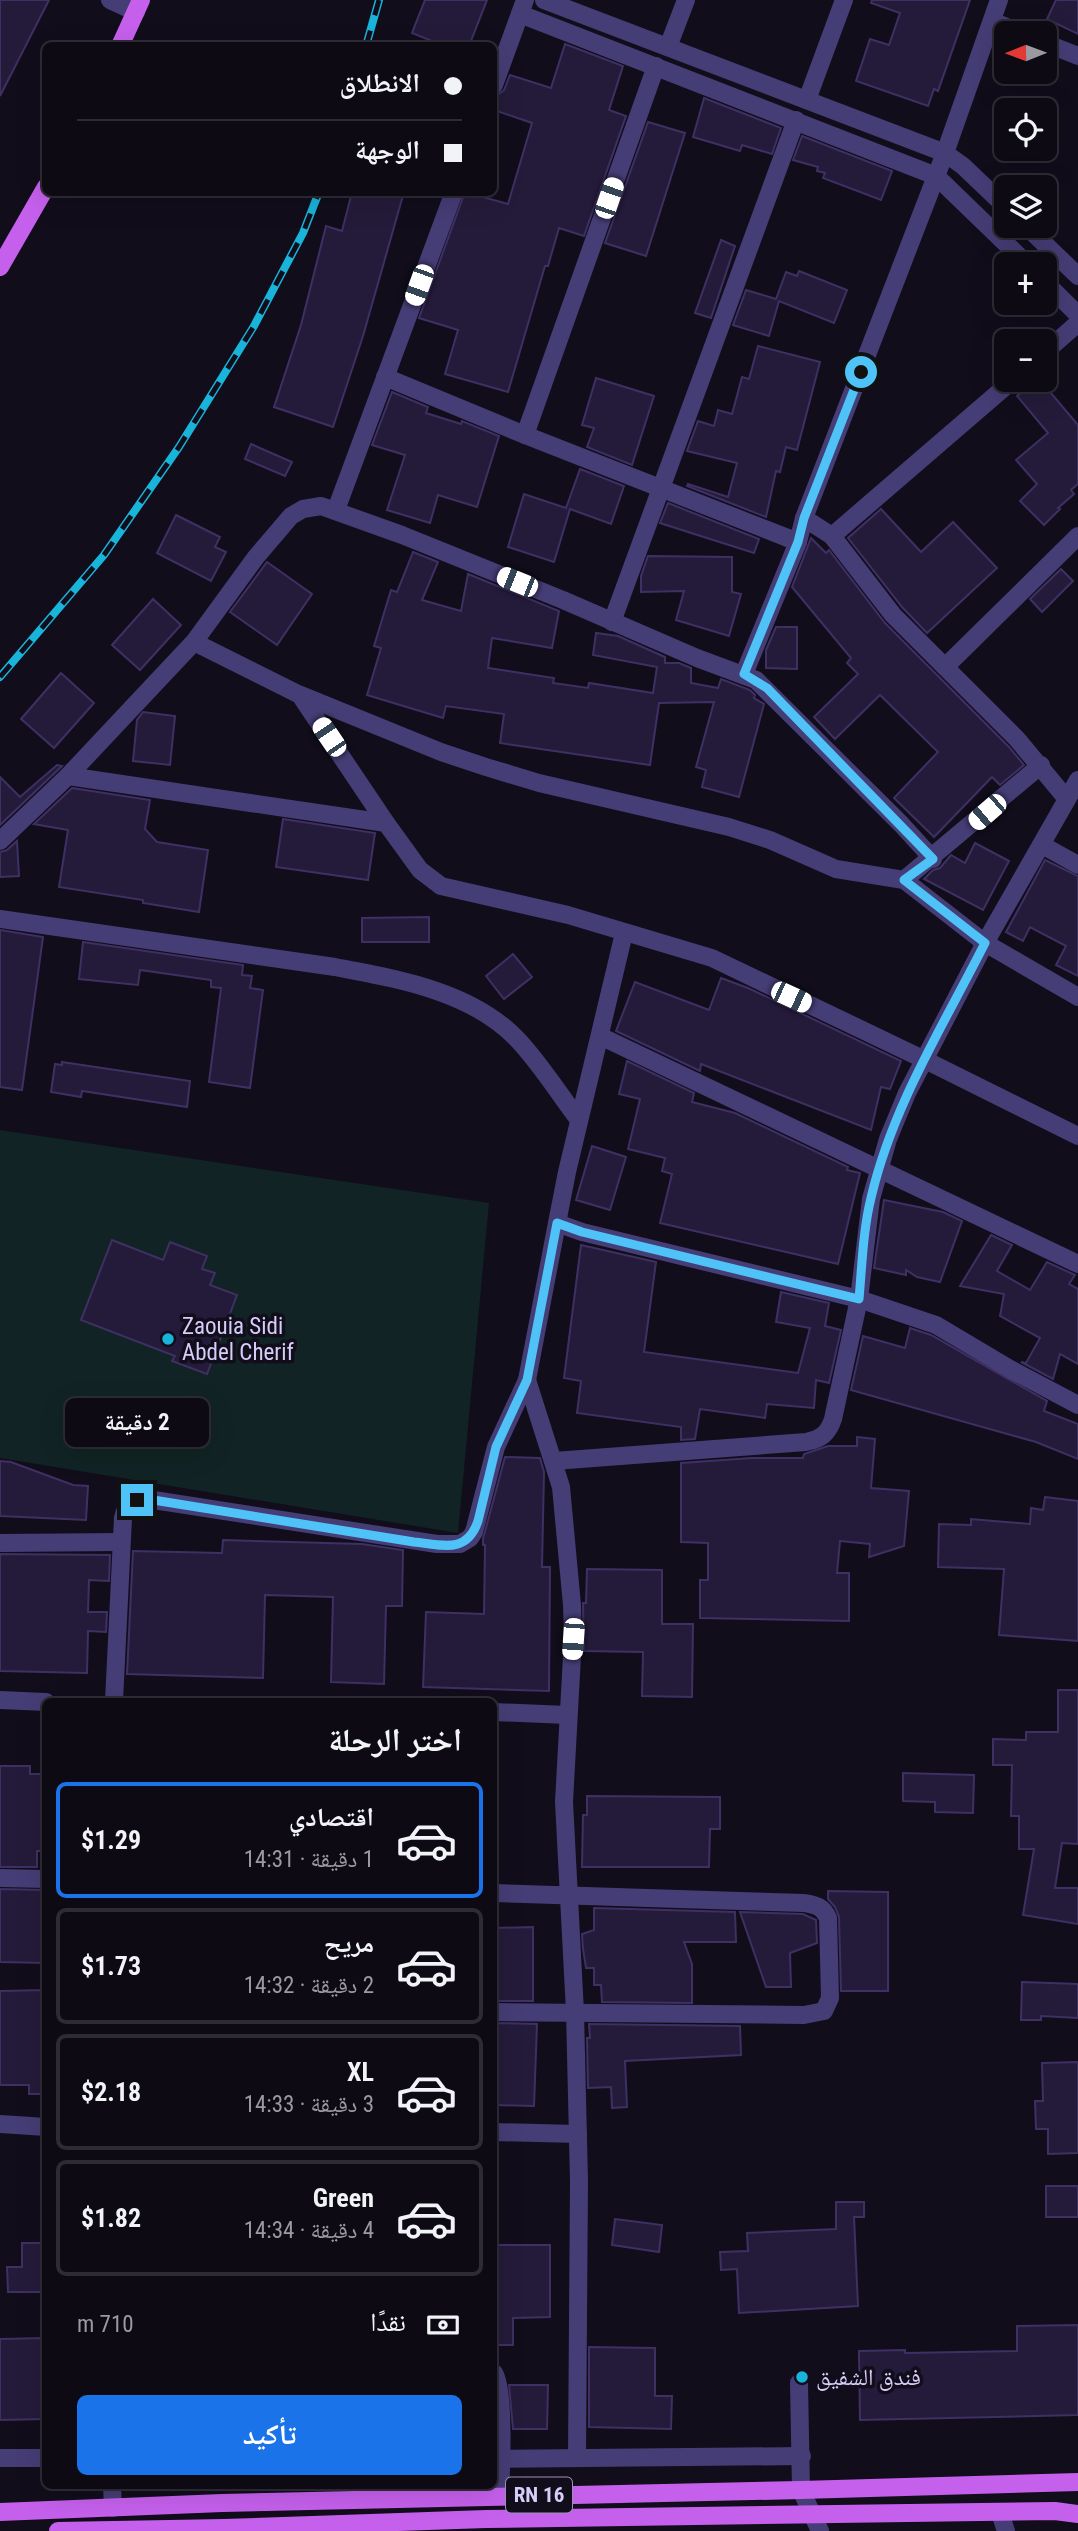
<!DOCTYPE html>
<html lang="ar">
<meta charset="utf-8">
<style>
:root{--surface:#0d0a14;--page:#16131d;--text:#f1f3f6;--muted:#9a9aa0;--line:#2d2b34;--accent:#1a73e8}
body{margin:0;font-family:"Roboto Condensed","Noto Naskh Arabic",sans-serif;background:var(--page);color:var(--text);direction:rtl;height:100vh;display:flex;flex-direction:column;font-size:26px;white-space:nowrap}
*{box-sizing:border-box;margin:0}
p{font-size:23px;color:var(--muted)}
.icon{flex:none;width:38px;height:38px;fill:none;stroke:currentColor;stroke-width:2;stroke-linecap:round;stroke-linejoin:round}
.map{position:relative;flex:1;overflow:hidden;direction:ltr}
.panel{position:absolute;left:42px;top:1698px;width:455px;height:791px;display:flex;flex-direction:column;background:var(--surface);border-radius:10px;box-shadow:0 7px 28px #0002,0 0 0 2px var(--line);direction:rtl}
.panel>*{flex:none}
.top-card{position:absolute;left:42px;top:42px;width:455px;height:154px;border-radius:10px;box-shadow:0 7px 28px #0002,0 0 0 2px var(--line);direction:rtl;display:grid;align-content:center;height:154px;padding:0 35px;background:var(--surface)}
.needle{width:46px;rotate:269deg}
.controls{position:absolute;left:994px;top:21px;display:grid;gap:14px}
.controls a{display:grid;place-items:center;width:63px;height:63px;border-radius:10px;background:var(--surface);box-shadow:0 7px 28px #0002,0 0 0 2px var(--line);font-size:35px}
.end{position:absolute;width:32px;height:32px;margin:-16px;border:9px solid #4fc3f7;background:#111;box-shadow:0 0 0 4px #111}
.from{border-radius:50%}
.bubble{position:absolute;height:49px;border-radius:10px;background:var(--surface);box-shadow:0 7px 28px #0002,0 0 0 2px var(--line);font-size:23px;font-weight:700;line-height:49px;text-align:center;direction:rtl}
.car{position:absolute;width:21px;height:42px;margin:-21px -10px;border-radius:9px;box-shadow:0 0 5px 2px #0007;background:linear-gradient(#fff 24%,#345 0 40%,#fff 0 76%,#345 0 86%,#fff 0)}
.top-card b{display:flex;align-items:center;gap:24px;height:66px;font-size:26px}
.top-card b+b{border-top:2px solid var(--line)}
.top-card i{width:18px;height:18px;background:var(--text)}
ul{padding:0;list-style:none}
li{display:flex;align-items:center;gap:21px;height:116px;margin:0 14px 10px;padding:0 21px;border:4px solid var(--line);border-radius:10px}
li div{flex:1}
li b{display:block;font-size:26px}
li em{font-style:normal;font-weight:700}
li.current{border-color:var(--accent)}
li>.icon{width:63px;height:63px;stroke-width:1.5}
h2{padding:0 35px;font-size:32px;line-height:84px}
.pay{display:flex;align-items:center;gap:18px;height:77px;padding:0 35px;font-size:26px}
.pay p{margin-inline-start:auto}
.cta{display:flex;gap:14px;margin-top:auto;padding:14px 35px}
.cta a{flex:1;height:80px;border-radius:10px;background:var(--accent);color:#fff;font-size:28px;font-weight:700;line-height:80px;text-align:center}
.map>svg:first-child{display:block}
.green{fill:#112324}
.building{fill:#241b3a;stroke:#3f3063;stroke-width:2}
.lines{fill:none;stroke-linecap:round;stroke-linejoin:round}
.minor{stroke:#453d75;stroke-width:18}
.major{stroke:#c560ed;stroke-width:18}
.rail-casing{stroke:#19b4da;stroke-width:8}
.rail{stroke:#110d1b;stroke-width:5;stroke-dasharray:16;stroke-linecap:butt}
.route{stroke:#4fc3f7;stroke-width:9}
.poi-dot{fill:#19b4da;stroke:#110d1b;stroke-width:2.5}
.labels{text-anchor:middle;stroke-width:7;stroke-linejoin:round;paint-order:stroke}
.shield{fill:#110d1b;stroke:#9b93b6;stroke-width:2}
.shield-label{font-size:21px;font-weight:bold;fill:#d6cdf9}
.poi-label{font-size:23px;fill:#d6cdf9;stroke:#110d1b;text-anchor:start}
</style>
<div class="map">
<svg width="1078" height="2531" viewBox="0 0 1078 2531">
<rect width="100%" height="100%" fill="#110d1b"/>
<!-- green -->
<path class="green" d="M0,1130L489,1203L458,1533L0,1458Z"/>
<!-- building -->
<g class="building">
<path d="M0,0H49L0,96Z"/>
<path d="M425,0H487L469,46H444L412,33Z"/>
<path d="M872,0H970L938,91L934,89L928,106L856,81L870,39L889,45L900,13L871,3Z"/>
<path d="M1056,0H1078V34L1047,19Z"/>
<path d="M565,44L623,66L609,110L626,116L584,236L559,228L548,266H545L508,392L445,374L458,330L419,318L465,192L508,204L532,123L494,110L496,96L504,90L510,75L551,88Z"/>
<path d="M704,98L781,128L772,154L742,145L740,151L693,137Z"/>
<path d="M648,122L685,133L646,256L605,243Z"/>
<path d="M802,136L892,171L881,200L823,178L825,173L817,171L818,167L793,160Z"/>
<path d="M352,192H404L363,336L333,427L274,407L301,325L326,226L342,231Z"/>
<path d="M721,240L735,246L711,318L695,313Z"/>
<path d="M799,271L847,290L834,323L779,301L769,336L733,325L746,290L776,299L786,272L797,276Z"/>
<path d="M758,346L820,362L797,450L786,447L780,472L776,471L766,517L687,486L688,484L728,497L737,463L687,451L698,421L714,426L718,410L732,414L742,377L749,379Z"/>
<path d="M596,378L654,396L632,465L587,447L594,428L582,425Z"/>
<path d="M1036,380H1040L1078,425V484L1071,490L1074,494L1058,508L1060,509L1044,525L1020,501L1037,484L1016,460L1048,433L1017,396Z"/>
<path d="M392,392L428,407L426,413L461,424L462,421L499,436L477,507L438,495L430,523L387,510L405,455L372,445Z"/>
<path d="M251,444L292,462L285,476L245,459Z"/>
<path d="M580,469L624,486L611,524L570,509L554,562L508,547L524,494L566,508Z"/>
<path d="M668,503L759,539L754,553L660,523Z"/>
<path d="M881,509L921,552L953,522L997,568L927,633L902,607L848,538Z"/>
<path d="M176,515L220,537L215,547L226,552L211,581L157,553Z"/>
<path d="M811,538L826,553L829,550L885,623L1009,747L1024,765L1000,785L992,777L934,837L894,798L938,752L880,695L835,739L814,717L858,674L847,663L851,658L792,587Z"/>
<path d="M413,552L438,562L422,600L461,611L468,574L559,611L552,648L492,638L488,668L554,678L553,683L588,688L589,683L653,693L657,667L593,655L596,633L618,636L665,657V663H679L691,668V683L718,688L721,679L750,690L755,695L754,698L764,704L739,797L702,787L706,770L696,767L714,702L659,703L650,765L500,743L504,714L446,706L443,718L367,695L381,648L374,646L391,590L397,592Z"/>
<path d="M648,556L732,557V592L741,594L729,636L676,620L684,591L641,592V576Z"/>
<path d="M267,562L312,594L277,645L230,612Z"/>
<path d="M1061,569L1073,581L1042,612L1030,599Z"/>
<path d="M153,599L181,625L140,670L112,645Z"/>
<path d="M776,627H797V669L766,668V650Z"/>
<path d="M61,673L94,703L54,748L21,719Z"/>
<path d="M143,712L175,716L170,765L133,761L137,720Z"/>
<path d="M57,765L62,766L0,825V777L20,797Z"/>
<path d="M72,788L150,800L145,829L157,842L208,850L199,912L143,903V900L59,887L68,830L34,824Z"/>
<path d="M283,819L375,833L368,880L276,867Z"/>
<path d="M17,841L19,876L0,877V852L7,850Z"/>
<path d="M975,843L1009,861L983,910L924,879L933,870L940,868L951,855L965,863Z"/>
<path d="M1045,860L1078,876V976L1056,965L1066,946L1030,927L1023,941L1006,932Z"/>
<path d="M429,917V942H362V918Z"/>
<path d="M0,930L43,937L22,1090L0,1087Z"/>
<path d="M83,942L243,965L242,975L252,976L250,988L263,990L250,1088L209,1082L221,988L211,987V980L140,970L138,985L79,979Z"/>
<path d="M513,954L532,977L504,999L486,976Z"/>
<path d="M721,978L748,988L901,1061L890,1089L881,1087L871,1130L701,1064L700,1071L616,1031L635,982L709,1010Z"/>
<path d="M627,1061L694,1093L692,1102L735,1113L848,1167L847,1170L860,1173L838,1264L660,1223L672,1174L662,1171L665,1158L628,1149L640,1099L619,1094Z"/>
<path d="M62,1062L190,1081L187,1107L82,1091L81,1097L51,1092L55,1064L62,1065Z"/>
<path d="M592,1146L626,1157L610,1210L576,1200Z"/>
<path d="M884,1200L943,1212L962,1221L940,1282L917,1277L906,1270V1275L874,1268Z"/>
<path d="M991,1235L1012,1245L997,1271L1030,1290L1047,1262L1075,1275L1069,1284L1078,1289V1364L1060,1354L1053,1379L1021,1362L1026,1363L1040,1338L1000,1316L1004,1294L960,1286Z"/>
<path d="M112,1240L163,1260L170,1242L207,1256L202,1269L215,1273L210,1285L237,1295L207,1374L172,1361L175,1356L81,1320Z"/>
<path d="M581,1245L656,1262L644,1352L798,1373L810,1328L776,1322L781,1292L829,1303L825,1326L841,1330L829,1383L816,1380L814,1408L767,1404L765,1418L700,1409L695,1439L681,1440V1427L577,1413L581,1381L564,1378Z"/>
<path d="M910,1328L931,1335L1047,1401L1044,1411L1078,1424V1459L1036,1442L851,1390L863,1336L905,1348Z"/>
<path d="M857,1437L875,1439L871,1488L909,1491L904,1546L869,1557L870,1544L840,1541L837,1573H849V1621L700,1618V1580H708V1543L681,1542V1463L752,1458H803L804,1454L828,1446H857Z"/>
<path d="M505,1457L540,1458L544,1472L542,1567H550L549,1691L423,1687L426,1612L484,1614L485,1545H483V1539Z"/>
<path d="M0,1461L11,1462L73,1485L88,1486L86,1520L0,1516Z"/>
<path d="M1045,1497L1078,1501V1641L999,1635L1004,1569L938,1567L939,1524L971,1525V1519L1030,1524L1031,1508L1043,1510Z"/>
<path d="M223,1540L362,1544L403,1550L402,1606H386L384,1684L331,1682L333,1597L265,1595L263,1678L127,1674L133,1551L222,1553Z"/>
<path d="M0,1554L110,1555L109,1581L89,1580L88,1612H107L106,1632L88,1631L87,1673L0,1671Z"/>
<path d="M587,1569L662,1570V1624H693L692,1697L642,1696L643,1652L584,1651L583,1603H586Z"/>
<path d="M1058,1690H1078V1844L1062,1843L1055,1888H1078V1924L1023,1915L1034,1849H1019V1816H1011L1012,1765H993V1739L1026,1740V1732H1058Z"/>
<path d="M0,1766H30V1774H46V1851H37V1867H0Z"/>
<path d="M903,1773L974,1775L973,1813L935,1812V1802L903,1801Z"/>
<path d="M587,1796L720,1797V1829H710L709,1867H582L583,1815H587Z"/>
<path d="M0,1889L46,1890V1963L0,1962Z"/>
<path d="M828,1891L888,1892V1991H841L839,1917L835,1907L828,1899Z"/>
<path d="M594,1908L735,1912L736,1942H684L692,1964V2003L602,2002L601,1985H594V1968H586L583,1949L582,1934L594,1930Z"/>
<path d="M740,1912L803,1914L816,1920L817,1943L790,1953L791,1987H766Z"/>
<path d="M533,1927V2001H494V1928Z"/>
<path d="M1022,1982L1078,1984V2018L1041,2016V2020H1021Z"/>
<path d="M46,1990V2094H29V2085H0V1991Z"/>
<path d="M494,2023L537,2024L534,2106L494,2105Z"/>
<path d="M589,2024L740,2026L741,2055L625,2061L627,2107L612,2108L611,2087L588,2088L587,2038H590Z"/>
<path d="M1078,2062V2153L1048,2154V2129H1036L1035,2101H1043L1042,2063Z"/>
<rect x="1046" y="2186" width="32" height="31"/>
<path d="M836,2202H864V2217H854L858,2306L739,2313L737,2269L721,2270L720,2252L748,2251L747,2233L836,2229Z"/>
<path d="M615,2219L662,2225L659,2252L612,2245Z"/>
<path d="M22,2243H46V2292H8L7,2267H22Z"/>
<path d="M494,2245H550V2317L513,2318V2345H494Z"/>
<path d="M1078,2325V2415L860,2420L859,2351L905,2350V2353L1017,2351V2326Z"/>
<path d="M46,2338V2419L0,2420V2339Z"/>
<path d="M589,2347L655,2348V2396H672L671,2429L589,2427Z"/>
<path d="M509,2385H548L547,2429H513Z"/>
</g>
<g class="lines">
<!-- minor -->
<g class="minor">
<path d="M110,0L136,12"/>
<path d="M544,0L945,153L963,166L1006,207"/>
<path d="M520,14L936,176L1027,264"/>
<path d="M992,21L1021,33"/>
<path d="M1045,43L1078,56"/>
<path d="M668,47L686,0"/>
<path d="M494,85L525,0"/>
<path d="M807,100L844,0"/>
<path d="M1026,226L1078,276"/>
<path d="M1045,282L1078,315"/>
<path d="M1045,352L1078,323"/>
<path d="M385,377L525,435L798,542"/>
<path d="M525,435L656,66"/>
<path d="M336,510L454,192"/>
<path d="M804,518L832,536L893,615L1017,739L1066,798"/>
<path d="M832,536L1013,380"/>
<path d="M612,622L796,120"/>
<path d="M194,642L300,695L386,823L420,870L441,886L568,915L712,958L925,1060L1078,1136"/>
<path d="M945,667L1078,536"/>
<path d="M744,674L798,542L804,518L945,153L999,0"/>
<path d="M301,695L441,752L486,767L539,783L729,827L770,840L836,869L904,880L985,943L1078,997"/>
<path d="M68,776L386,823"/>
<path d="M0,841L68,776L194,642L256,557L291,516L303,509L321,506L402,535L563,600L697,658L756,680L901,824L933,859"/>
<path d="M1042,845L1078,865"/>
<path d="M904,880L1041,765"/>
<path d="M0,919L335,967C398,979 471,991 517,1039C540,1063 559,1094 579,1120"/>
<path d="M624,933L567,1172L557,1223L582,1232L859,1299L936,1325L1010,1369L1078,1405"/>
<path d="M600,1036L1078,1264"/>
<path d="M527,1380L561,1487L572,1605L573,1638L564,1802L575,2012L579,2181L577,2458"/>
<path d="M554,1461L806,1442C821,1439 828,1434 833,1419L859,1299L871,1199L888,1139L907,1093L985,943L1078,780"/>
<path d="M0,1543L121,1542"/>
<path d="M0,1700L46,1702"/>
<path d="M114,1701L123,1518C126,1504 132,1501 147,1499L437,1544H460L470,1538L474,1532L496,1447L527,1380L557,1223"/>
<path d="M494,1712L567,1715"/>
<path d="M0,1878L46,1879"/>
<path d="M494,1893L804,1903C815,1905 823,1906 828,1918L830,1998L824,2011L804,2015L494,2012"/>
<path d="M0,2124L46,2127"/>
<path d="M494,2132L578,2134"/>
<path d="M494,2373C505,2390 501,2472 500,2496"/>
<path d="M799,2383L801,2490L820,2531"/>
<path d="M0,2458H46"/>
<path d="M494,2459L802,2456"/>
<path d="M112,2485L113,2508"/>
<path d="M1000,2513L1006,2531"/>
</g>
<!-- major -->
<g class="major">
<path d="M120,46L141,0"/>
<path d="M0,267L46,187"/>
<path d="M0,2512L222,2503L801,2490L1078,2482"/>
<path d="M58,2531L224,2528L486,2519L1055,2511L1078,2514"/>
</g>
<defs>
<g id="rail">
<path d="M366,46L379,0"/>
<path d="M0,677L104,555L179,447L254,326L303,233L319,192"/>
</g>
</defs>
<!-- rail casing -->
<use href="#rail" class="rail-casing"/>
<!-- rail -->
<use href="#rail" class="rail"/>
</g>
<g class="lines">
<!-- route -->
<path class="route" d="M137,1500L147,1499L414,1542C443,1545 467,1554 478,1521L496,1447L527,1380L557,1223L582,1232L859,1299C862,1266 863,1230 871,1198C892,1107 943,1026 985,943L904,880L933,859L767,688L744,674L798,542L804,518L861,372"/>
</g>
<!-- markers -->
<g class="poi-dot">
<circle cx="168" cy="1339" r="7"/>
<circle cx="802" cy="2377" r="7"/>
</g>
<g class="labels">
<!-- shield labels -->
<rect class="shield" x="506" y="2477.5" width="66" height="35" rx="5"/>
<g class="shield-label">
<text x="539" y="2502">RN 16</text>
</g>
<!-- poi labels -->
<g class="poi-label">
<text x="182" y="1334">Zaouia Sidi<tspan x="182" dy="26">Abdel Cherif</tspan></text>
<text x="816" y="2385">فندق الشفيق</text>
</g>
</g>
</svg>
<div class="controls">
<a><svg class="needle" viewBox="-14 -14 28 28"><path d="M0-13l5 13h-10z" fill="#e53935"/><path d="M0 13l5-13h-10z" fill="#9a9aa0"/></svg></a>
<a><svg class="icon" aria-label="locate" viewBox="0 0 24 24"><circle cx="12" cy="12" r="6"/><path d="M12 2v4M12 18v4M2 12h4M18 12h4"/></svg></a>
<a><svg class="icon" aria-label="layers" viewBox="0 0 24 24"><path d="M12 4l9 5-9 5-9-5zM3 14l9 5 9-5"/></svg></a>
<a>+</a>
<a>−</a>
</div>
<i class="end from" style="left:861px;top:372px"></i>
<i class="end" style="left:137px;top:1500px"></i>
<div class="bubble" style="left:65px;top:1398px;width:144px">2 دقيقة</div>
<i class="car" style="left:609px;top:198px;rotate:19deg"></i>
<i class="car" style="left:419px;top:285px;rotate:200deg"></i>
<i class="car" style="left:517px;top:582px;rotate:292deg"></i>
<i class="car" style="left:329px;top:737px;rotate:326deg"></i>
<i class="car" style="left:987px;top:812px;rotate:229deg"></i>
<i class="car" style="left:791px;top:997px;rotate:115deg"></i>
<i class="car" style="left:573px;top:1639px;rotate:184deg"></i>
<div class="top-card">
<b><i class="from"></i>الانطلاق</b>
<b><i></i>الوجهة</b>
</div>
<section class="panel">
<h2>اختر الرحلة</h2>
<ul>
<li class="current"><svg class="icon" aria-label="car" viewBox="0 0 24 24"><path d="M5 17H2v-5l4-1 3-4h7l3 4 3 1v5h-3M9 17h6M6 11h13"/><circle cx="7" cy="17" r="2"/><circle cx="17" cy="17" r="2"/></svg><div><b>اقتصادي</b><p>1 دقيقة · 14:31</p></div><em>$1.29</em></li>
<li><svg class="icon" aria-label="car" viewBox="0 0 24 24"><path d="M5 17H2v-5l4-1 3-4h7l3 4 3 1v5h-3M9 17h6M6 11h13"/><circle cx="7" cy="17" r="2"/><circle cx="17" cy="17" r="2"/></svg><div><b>مريح</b><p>2 دقيقة · 14:32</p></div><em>$1.73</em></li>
<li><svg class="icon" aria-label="car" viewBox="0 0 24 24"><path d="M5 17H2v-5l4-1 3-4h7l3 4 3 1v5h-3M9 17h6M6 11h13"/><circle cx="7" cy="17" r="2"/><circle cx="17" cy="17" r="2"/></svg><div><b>XL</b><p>3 دقيقة · 14:33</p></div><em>$2.18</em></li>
<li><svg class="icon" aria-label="car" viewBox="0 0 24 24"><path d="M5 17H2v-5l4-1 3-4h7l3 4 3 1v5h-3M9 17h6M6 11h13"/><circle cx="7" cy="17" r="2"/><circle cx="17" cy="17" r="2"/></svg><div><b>Green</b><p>4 دقيقة · 14:34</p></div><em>$1.82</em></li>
</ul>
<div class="pay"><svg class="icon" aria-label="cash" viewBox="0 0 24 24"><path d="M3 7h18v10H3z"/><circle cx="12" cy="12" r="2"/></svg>نقدًا<p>710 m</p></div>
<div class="cta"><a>تأكيد</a></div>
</section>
</div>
